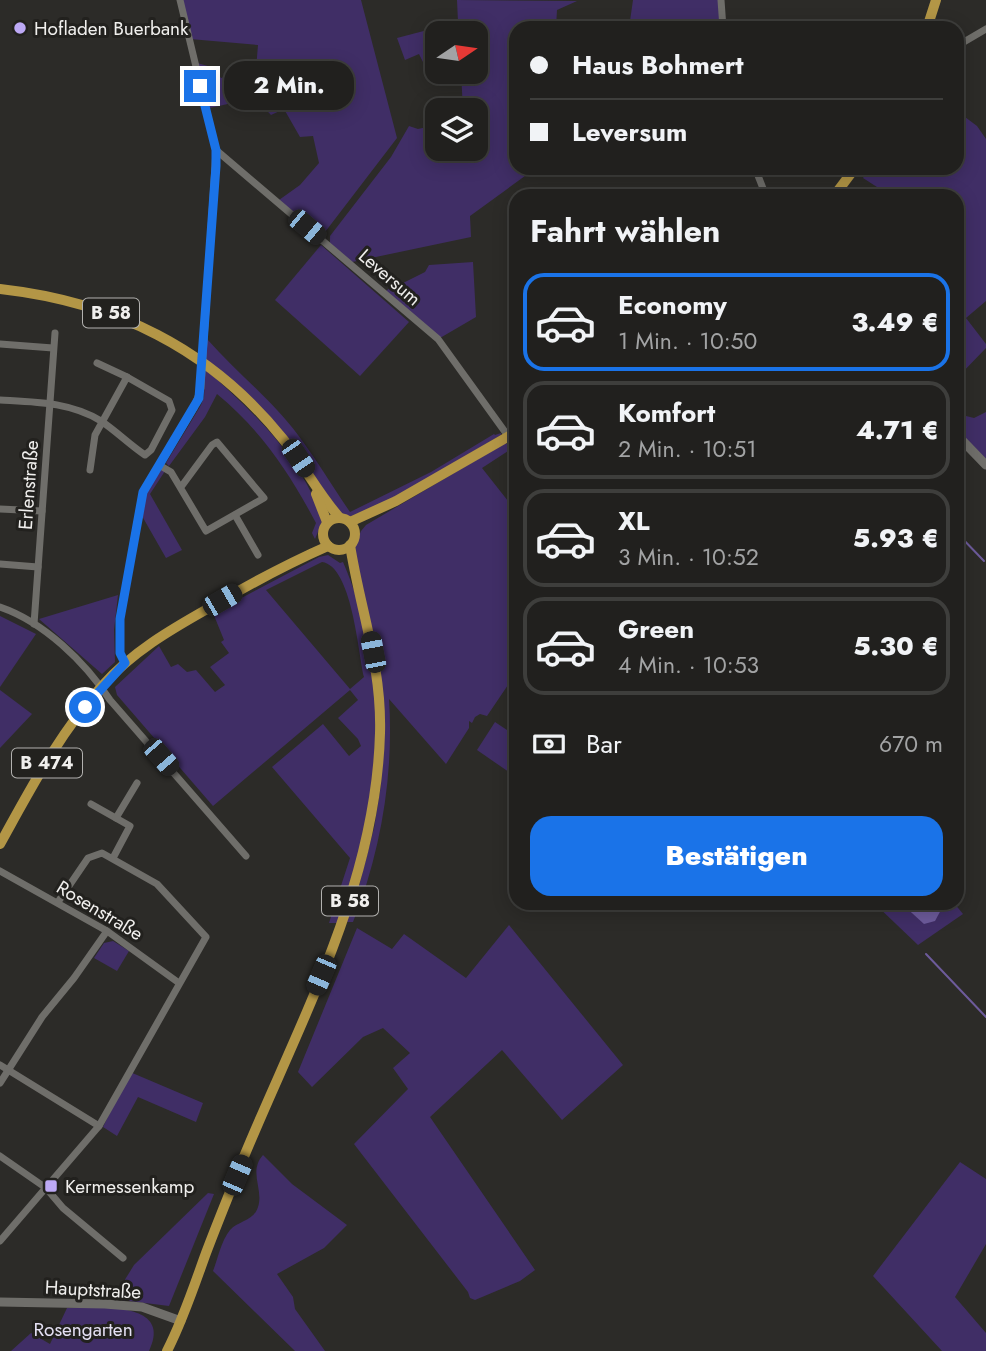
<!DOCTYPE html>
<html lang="de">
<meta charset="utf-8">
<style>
:root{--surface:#21201e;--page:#2d2d2b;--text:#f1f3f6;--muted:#a2a3a4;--line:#3e3e3c;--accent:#1a73e8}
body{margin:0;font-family:Jost,sans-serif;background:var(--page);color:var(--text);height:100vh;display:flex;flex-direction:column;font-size:26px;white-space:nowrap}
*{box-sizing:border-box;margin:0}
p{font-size:23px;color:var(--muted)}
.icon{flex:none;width:38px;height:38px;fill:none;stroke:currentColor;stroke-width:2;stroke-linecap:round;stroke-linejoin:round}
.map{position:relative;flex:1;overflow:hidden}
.panel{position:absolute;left:509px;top:189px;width:455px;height:721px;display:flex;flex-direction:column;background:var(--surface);border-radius:21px;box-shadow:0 4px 18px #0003,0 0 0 2px var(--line)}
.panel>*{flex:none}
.hud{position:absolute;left:509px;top:21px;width:455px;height:154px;border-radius:21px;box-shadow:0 4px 18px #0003,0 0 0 2px var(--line);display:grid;align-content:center;height:154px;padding:0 21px;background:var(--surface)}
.needle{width:46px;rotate:77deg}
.fabs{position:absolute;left:425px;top:21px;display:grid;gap:14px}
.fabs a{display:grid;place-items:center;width:63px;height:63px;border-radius:14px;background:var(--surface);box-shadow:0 4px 18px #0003,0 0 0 2px var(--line);font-size:35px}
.end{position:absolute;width:32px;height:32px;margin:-16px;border:9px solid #1a73e8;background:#fff;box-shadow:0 0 0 4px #fff}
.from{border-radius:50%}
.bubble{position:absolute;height:49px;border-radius:21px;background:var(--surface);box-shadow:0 4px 18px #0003,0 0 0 2px var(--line);font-size:23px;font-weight:800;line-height:49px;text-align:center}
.car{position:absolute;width:21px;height:42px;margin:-21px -10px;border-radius:9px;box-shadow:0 0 5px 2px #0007;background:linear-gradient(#222 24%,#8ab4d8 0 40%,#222 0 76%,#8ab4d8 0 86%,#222 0)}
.hud b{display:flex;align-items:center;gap:24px;height:66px;font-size:26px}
.hud b+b{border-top:2px solid var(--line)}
.hud i{width:18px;height:18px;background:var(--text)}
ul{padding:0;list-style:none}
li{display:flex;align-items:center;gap:21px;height:98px;margin:0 14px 10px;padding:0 7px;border:4px solid var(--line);border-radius:21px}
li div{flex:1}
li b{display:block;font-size:26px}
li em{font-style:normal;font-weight:800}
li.current{border-color:var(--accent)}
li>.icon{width:63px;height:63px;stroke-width:1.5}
h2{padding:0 21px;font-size:32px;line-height:84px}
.pay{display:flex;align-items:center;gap:18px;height:77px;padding:0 21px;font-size:26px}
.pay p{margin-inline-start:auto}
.cta{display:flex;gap:14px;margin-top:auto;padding:14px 21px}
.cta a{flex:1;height:80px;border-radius:21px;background:var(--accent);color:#fff;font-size:28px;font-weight:800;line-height:80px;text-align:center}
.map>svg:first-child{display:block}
.green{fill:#402e66;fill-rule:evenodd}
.water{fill:#6d5b9b}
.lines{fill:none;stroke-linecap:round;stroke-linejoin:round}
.stream{stroke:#6d5b9b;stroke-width:2}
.minor{stroke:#6f6e6a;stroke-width:7}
.tertiary{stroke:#6f6e6a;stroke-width:9}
.primary{stroke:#b39646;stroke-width:10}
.route{stroke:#1a73e8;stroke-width:9}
.poi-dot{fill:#bda9f5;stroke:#22211e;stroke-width:2.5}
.labels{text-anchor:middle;stroke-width:6;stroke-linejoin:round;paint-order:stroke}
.shield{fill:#22211e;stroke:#b2b1af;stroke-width:2}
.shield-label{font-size:18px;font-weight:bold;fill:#f0efed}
.poi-label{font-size:19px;fill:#f0efed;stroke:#22211e;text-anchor:start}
.street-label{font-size:19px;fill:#f0efed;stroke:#22211e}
.park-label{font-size:19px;fill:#e4e0f3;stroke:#22211e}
</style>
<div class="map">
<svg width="986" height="1351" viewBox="0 0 986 1351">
<rect width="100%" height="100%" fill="#2c2b28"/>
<!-- green -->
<g class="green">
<path d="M182,0H361L397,138L322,236L279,200L300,185L319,163L313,136L300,137L284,109L271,115L255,98L205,109L194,62L211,67L221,78L256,69L258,45L190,39Z"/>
<path d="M457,0L577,1L557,10L556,28H516V168H536L470,216L471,237L352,262L330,243V236L391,157L409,126L418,129L427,127L430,136L437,134L438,149H476V110H463L461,72H476V33H438L437,69L426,68L419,54L405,60L397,38L458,22Z"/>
<path d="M633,0H720L722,28H629Z"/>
<path d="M957,111L977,126L986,139V301L966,318L986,344V348L957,378V196H891L863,178L870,168H957Z"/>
<path d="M321,245L409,322L360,376L275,300Z"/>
<path d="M473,262L476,317L440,338L386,291L400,280L403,283L425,272L429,265Z"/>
<path d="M207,339C236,372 271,399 298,435C316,459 333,487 350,512L431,472L494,434L495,435L501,433V435L400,495L350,517L342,514L313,475L206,359Z"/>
<path d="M205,369C255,413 300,456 323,520L315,539L312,533L316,523C290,474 261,430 217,394L205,417L169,466L166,463L201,405L204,397Z"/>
<path d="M957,403L966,416L974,418L986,412V459L957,429Z"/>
<path d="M505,443L514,447L482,468L516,511V553L507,561L516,572V673L487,716L480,714L475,717L472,723L469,721V728L446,764L389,699C394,774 381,852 353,922H346L359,886L374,828L381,785L384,729L354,548L361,531L366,525Z"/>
<path d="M162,469L165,471L150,494L182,550L166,558L142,516L144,510L142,507L149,486Z"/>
<path d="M328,555L340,563L343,562C378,642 384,740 366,825C360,858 347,891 338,923H329L350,858L272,767L323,724L349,756L361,746L358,739L338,718L358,700L350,690L213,806L117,695L115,687L159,646L171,667L178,664L187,672L196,670L215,692L225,685L210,667L229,653L221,642L224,640L213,613L319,557ZM322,562C352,566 358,652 364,677L350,689L266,590Z"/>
<path d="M118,595L114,630L115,662L102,674L39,619Z"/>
<path d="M0,616L36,634L0,687Z"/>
<path d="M0,690L32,714L0,748Z"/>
<path d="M495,722L516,736V777L477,750Z"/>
<path d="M874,903H954L963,914L918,945Z"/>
<path d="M509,925L623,1065L562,1120L502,1050L430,1117L535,1270L520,1281L475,1300L470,1298L468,1292L354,1144L408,1089L393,1068L410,1053L383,1028L363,1037L312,1087L298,1072L357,928L392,949L404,934L466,978Z"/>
<path d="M113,941L129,951L117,971L94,958L104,943Z"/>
<path d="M130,1072L203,1103L196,1122L138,1097L117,1136L103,1127Z"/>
<path d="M263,1155L292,1184L347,1225L324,1248L277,1274L293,1297L295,1309L325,1351H295L213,1271C218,1258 221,1241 230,1230C238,1221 254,1221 258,1207C264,1189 248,1172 263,1155Z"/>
<path d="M960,1162L986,1179V1244L955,1297L986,1333V1351H942L873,1276Z"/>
<path d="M208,1193L214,1194L169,1306L113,1299L134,1265Z"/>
<path d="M67,1308C96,1308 174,1300 149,1351H11L31,1333L50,1344Z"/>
</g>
<!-- water -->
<path class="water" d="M901,903H942V908L935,921L924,924Z"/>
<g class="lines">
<!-- stream -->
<g class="stream">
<path d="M957,533L984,561"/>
<path d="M926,954L986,1017"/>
</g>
<!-- minor -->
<g class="minor">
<path d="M721,0L723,28"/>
<path d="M957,46L986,29"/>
<path d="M216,150L438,339L516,447"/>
<path d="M755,168L766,196"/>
<path d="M0,344L53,348"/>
<path d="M97,363L127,377"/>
<path d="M0,400C35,402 70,402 101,421C116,431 130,445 145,455L151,450L172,410L169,401L127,377L95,435L90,470"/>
<path d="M159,465L171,472L206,531L264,498L217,442L212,445L181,487"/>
<path d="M0,509L42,511"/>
<path d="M235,515L258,555"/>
<path d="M0,564L38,567"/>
<path d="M0,607C44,622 85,662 110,700L246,856"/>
<path d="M34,624L55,333"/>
<path d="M125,663L120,653V619L143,492L194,408L201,388L216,150L180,0"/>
<path d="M91,804L130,826L113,858"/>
<path d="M116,818L137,783"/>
<path d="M0,871L107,931L179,983"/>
<path d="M0,1065L99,1126"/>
<path d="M0,1083L42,1017L74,978L107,931"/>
<path d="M0,1156L46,1188L63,1208L123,1258"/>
<path d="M0,1241L99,1126L206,937L157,884L102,853L88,858L58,902"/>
</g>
<!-- tertiary -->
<g class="tertiary">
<path d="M957,435L986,465"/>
<path d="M0,1302L105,1304L142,1307L181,1321"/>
</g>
<!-- primary -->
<g class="primary">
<path d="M927,28L936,0"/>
<path d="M834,196L855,168"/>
<path d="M0,289C115,302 210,348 283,439C303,464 318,493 339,517"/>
<path d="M316,494L327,522"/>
<circle cx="339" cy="534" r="16"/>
<path d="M350,522L396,501L516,432"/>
<path d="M0,844C30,790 60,732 102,686C132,652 170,630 209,608C248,585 287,564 328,546"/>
<path d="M167,1351C183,1320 194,1286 206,1253C218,1221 231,1190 243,1159C300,1021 376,885 380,733C382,666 360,609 350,545"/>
</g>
</g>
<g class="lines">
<!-- route -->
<path class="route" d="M85,707L125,663L120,653V619L143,492L199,398L216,166V150L200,86"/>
</g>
<!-- markers -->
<g class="poi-dot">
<circle cx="20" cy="28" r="7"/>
<rect x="44" y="1179" width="14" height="14" rx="3.5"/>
</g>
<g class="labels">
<!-- shield labels -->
<g class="shield">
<rect x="83" y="298.5" width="56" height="29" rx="5"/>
<rect x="12" y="748.5" width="70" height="29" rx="5"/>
<rect x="322" y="886.5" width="56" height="29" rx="5"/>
</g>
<g class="shield-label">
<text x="111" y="319">B 58</text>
<text x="47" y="769">B 474</text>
<text x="350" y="907">B 58</text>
</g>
<!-- poi labels -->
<g class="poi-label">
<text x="34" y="35">Hofladen Buerbank</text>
<text x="65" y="1193">Kermessenkamp</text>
</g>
<!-- street labels -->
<g class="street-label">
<text transform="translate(390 277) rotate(41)" y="7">Leversum</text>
<text transform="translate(28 485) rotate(-86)" y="7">Erlenstraße</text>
<text transform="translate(100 910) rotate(31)" y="7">Rosenstraße</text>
<text transform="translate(93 1289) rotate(3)" y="7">Hauptstraße</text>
</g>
<!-- park labels -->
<g class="park-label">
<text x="83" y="1336">Rosengarten</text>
</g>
</g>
</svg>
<div class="fabs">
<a><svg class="needle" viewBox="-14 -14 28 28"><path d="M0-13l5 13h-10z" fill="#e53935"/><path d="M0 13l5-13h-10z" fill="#a2a3a4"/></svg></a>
<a><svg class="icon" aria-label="layers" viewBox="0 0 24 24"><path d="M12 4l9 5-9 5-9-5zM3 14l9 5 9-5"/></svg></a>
</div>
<i class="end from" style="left:85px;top:707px"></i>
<i class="end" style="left:200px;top:86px"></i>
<div class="bubble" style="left:224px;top:61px;width:130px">2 Min.</div>
<i class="car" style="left:307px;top:227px;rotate:130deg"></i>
<i class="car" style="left:298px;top:458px;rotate:146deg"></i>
<i class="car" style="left:222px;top:600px;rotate:60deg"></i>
<i class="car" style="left:373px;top:652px;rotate:349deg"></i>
<i class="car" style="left:161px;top:757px;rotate:139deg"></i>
<i class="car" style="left:321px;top:975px;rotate:203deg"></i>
<i class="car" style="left:237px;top:1175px;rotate:23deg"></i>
<div class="hud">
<b><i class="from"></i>Haus Bohmert</b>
<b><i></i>Leversum</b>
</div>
<section class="panel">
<h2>Fahrt wählen</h2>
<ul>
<li class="current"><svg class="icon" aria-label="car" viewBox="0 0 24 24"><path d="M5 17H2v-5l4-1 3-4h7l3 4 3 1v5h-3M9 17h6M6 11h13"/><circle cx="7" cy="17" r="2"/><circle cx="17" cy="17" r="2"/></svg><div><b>Economy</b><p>1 Min. · 10:50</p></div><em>3.49 €</em></li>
<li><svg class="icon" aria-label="car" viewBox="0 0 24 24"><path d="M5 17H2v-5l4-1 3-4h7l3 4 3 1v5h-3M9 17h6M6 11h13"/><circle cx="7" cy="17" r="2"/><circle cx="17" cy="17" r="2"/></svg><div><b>Komfort</b><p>2 Min. · 10:51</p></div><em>4.71 €</em></li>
<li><svg class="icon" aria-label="car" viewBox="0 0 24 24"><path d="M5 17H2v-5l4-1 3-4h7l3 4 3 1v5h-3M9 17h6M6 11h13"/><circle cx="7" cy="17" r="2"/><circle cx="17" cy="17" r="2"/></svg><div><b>XL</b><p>3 Min. · 10:52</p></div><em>5.93 €</em></li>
<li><svg class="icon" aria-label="car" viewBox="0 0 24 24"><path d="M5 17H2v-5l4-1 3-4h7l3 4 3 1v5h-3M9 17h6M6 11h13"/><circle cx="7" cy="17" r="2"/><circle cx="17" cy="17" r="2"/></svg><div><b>Green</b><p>4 Min. · 10:53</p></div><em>5.30 €</em></li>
</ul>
<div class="pay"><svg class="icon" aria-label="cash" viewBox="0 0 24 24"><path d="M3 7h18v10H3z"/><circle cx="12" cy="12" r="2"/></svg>Bar<p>670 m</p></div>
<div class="cta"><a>Bestätigen</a></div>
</section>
</div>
